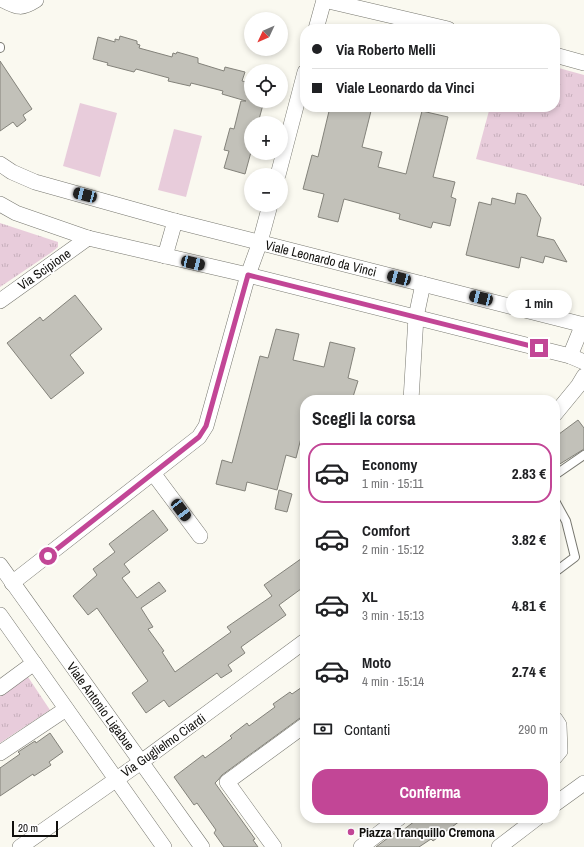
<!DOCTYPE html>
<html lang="it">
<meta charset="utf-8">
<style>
:root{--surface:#fff;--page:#f2f2f2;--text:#202124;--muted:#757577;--line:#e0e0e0;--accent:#c24696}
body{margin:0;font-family:"Archivo Narrow",sans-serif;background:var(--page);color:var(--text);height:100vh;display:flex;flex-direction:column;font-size:15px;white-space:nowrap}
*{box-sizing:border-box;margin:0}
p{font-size:13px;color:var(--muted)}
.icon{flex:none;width:22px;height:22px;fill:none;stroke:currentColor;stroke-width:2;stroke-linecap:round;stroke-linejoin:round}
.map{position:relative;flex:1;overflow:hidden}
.side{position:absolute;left:300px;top:395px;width:260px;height:428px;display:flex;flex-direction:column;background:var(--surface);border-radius:16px;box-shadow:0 2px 6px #0003}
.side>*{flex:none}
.guide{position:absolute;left:300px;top:24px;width:260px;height:88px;border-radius:16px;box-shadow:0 2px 6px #0003;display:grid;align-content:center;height:88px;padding:0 12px;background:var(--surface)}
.needle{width:26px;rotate:226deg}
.controls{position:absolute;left:244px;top:12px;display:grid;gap:8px}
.controls a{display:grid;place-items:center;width:44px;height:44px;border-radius:50%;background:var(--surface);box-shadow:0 2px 6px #0003;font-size:20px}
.scale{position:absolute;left:12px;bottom:10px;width:46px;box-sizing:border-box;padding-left:4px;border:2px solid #11100d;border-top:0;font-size:11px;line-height:14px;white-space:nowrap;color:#11100d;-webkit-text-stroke:3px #fff;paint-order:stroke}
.end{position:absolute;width:18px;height:18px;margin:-9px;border:5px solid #c24696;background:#fff;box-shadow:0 0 0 2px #fff}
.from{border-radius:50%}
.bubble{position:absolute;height:28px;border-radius:14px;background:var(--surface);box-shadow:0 2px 6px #0003;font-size:13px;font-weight:800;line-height:28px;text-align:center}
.car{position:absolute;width:12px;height:24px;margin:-12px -6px;border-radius:5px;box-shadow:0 0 3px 1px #0007;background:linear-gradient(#222 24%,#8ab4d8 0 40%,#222 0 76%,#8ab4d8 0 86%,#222 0)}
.guide b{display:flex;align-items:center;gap:14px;height:38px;font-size:15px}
.guide b+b{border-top:1px solid var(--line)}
.guide i{width:10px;height:10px;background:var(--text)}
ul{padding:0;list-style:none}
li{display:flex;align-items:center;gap:12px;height:60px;margin:0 8px 6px;padding:0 4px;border:2px solid transparent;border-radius:16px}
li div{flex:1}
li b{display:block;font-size:15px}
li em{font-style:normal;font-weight:800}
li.on{border-color:var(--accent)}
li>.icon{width:36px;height:36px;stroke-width:1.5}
h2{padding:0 12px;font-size:18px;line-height:48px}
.pay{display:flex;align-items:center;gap:10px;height:44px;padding:0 12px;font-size:15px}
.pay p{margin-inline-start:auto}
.cta{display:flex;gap:8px;margin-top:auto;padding:8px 12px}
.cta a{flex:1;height:46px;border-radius:16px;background:var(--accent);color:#fff;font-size:16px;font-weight:800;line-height:46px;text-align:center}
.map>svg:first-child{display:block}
.grass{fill:url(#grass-tufts)}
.park{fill:#e8ccdb}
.building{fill:#c2c1b9;stroke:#83827a}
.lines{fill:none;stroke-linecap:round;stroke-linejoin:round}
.lane-casing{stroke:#787870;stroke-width:10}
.street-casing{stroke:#787870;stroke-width:16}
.lane{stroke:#fff;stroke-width:8}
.street{stroke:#fff;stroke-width:15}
.route{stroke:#c24696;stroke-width:5}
.poi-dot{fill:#c24696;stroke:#fff;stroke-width:1.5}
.labels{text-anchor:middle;stroke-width:3.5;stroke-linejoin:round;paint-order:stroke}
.street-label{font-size:13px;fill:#11100d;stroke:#fff}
.poi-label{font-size:13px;font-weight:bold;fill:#11100d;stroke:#fff;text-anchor:start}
</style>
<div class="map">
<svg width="584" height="847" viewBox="0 0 584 847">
<defs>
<pattern id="grass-tufts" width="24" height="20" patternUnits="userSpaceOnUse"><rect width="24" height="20" fill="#e8ccdb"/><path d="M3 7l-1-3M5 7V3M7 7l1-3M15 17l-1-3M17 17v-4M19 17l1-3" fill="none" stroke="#c6aebb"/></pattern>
</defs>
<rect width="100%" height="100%" fill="#faf9f0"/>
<!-- grass -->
<g class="grass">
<path d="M555,67L584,75V186L476,159L490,107H555Z"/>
<path d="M0,223L58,242V247L52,252L0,287Z"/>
<path d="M28,677L50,710L0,743V695Z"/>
</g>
<!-- park -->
<g class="park">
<path d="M80,103L117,113L100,177L63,166Z"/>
<path d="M174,129L202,136L186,197L158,190Z"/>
</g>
<!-- building -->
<g class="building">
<path d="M120,36L137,41V44L140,45L139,48L172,57L173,53L176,54L177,52L198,58V63L224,71L225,67L245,72L242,81L251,83V101H264L258,123H251V152L245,174L224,168L229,151L224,150L230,128L234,129L241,101H246L222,94L223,91L191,83L190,86L168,81L169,78L136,69L134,72L107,65L108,63L93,59L98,37L115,42V39L119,40Z"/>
<path d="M0,61L32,109L23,115L26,120L17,127L13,122L0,131Z"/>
<path d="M330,107H372L362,147L382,152L378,167L406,174L422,111L448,117L433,177L455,182L451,197L456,199L450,226L433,222L431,228L399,219L400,214L344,199L338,222L318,217L324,194L303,189L312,155L318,157Z"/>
<path d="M517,193L526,195L541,218L537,236L554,240L567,262L545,256L543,263L521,257L519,268L466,255L479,202L491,205L492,198L515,204Z"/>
<path d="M75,295L102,329L70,355L84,373L51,399L7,343L40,317L43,321Z"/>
<path d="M276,329L299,334L293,360L324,367L330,342L355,348L348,378L358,381L352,400H305V422L296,458L286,455L277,490L247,482L245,491L216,484L222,460L232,463L260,356L268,358Z"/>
<path d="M578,420L584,428V449L555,467V437Z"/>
<path d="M279,490L292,494L287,512L275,509Z"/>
<path d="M153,510L168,530L124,564L130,572L122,578L137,598L159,582L166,591L141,608L153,627L148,629L164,651L162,652L175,672L231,632L227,627L272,596L264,585L305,556V586L279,605L286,615L241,647L245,653L228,665L232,671L221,678L217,673L169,707L164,700L146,713L132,693L148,681L97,608L88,615L73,596L97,575L93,569L115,552L109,544Z"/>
<path d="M305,685V716L300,718L222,775L218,780L215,783L255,839L253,840L258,847H224L214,833L216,830L197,803L194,805L174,777L203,755L205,758L232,738L230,736L247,723L249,726L275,707L273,704L290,692L292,694Z"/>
<path d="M50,733L63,752L49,762L51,765L34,776L33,774L0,796V768L20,754L18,752L35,741L36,743Z"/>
<path d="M419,818H464L433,841L431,839L419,847H376L397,831L399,833Z"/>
</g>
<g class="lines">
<defs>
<g id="lane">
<path d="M0,47V48"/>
<path d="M555,475L584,455"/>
<path d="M555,501L566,521L575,557L555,572"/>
</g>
<g id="street">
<path d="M3,0C18,8 22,9 36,0"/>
<path d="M324,0L448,29"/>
<path d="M316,29L324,0"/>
<path d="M555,55L584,63"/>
<path d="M0,164L12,172L35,182L171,220L584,325"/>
<path d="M278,175L305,72"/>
<path d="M0,204L16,213L88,238L248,275L570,356L584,362"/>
<path d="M165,256L175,221"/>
<path d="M0,301L88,238"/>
<path d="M570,356L583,324"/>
<path d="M411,400L416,317L423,284"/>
<path d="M555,414L578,386L584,376"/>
<path d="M153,473L200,536"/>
<path d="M0,565L202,847"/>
<path d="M12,583L199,437L206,426L248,275L260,242L270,205"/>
<path d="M0,615L164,847"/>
<path d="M0,688L34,663"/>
<path d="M555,719L559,725L560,751L555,757"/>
<path d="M0,753L66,709"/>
<path d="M555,804L584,783"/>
<path d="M20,847L141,762L305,641"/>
<path d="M274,847L227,782L305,725"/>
<path d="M361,847L399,818"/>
<path d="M499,847L537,818"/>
</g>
</defs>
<!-- lane casing -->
<use href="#lane" class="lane-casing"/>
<!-- street casing -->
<use href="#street" class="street-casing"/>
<!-- lane -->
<use href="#lane" class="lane"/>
<!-- street -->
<use href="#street" class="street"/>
</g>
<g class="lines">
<!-- route -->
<path class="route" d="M48,556L199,437L206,426L248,275L539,348"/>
</g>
<!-- markers -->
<circle class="poi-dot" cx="351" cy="832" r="4"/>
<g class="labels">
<!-- street labels -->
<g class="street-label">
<text transform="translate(321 258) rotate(14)" y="5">Viale Leonardo da Vinci</text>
<text transform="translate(44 269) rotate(-35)" y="5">Via Scipione</text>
<text transform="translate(101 706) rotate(54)" y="5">Viale Antonio Ligabue</text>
<text transform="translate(163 745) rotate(-35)" y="5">Via Guglielmo Ciardi</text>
</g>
<!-- poi labels -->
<g class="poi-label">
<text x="359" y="837">Piazza Tranquillo Cremona</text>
</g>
</g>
</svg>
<div class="controls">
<a><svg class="needle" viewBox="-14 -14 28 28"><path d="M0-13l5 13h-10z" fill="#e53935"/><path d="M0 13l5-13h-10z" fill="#757577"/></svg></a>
<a><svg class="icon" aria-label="locate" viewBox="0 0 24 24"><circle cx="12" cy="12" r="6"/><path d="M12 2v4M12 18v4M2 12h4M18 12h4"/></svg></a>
<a>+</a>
<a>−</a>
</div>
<div class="scale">20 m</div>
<i class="end from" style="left:48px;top:556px"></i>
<i class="end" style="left:539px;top:348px"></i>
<div class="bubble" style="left:506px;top:290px;width:66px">1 min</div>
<i class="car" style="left:85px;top:195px;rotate:285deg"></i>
<i class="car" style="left:193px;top:263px;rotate:103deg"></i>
<i class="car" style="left:399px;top:278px;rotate:285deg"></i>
<i class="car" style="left:481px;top:298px;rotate:284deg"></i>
<i class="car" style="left:181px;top:510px;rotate:143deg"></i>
<div class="guide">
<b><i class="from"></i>Via Roberto Melli</b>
<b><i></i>Viale Leonardo da Vinci</b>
</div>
<section class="side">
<h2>Scegli la corsa</h2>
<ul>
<li class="on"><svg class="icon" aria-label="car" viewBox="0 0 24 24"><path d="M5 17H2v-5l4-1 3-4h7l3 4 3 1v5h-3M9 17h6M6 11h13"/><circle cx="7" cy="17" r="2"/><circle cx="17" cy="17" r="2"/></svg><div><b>Economy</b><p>1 min · 15:11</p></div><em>2.83 €</em></li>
<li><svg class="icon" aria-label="car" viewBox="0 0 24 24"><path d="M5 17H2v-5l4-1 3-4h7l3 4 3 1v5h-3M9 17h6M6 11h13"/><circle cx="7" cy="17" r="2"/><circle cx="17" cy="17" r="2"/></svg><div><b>Comfort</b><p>2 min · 15:12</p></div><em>3.82 €</em></li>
<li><svg class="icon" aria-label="car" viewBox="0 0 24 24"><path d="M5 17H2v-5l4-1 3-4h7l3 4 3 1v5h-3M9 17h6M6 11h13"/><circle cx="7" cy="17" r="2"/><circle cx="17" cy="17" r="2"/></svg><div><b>XL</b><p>3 min · 15:13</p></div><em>4.81 €</em></li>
<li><svg class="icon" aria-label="car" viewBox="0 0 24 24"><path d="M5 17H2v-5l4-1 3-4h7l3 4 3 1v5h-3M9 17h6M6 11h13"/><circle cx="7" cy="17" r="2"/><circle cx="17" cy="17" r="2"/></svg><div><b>Moto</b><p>4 min · 15:14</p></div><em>2.74 €</em></li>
</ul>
<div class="pay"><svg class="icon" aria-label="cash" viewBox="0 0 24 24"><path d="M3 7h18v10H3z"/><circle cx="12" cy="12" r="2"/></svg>Contanti<p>290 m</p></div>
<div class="cta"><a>Conferma</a></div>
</section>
</div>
